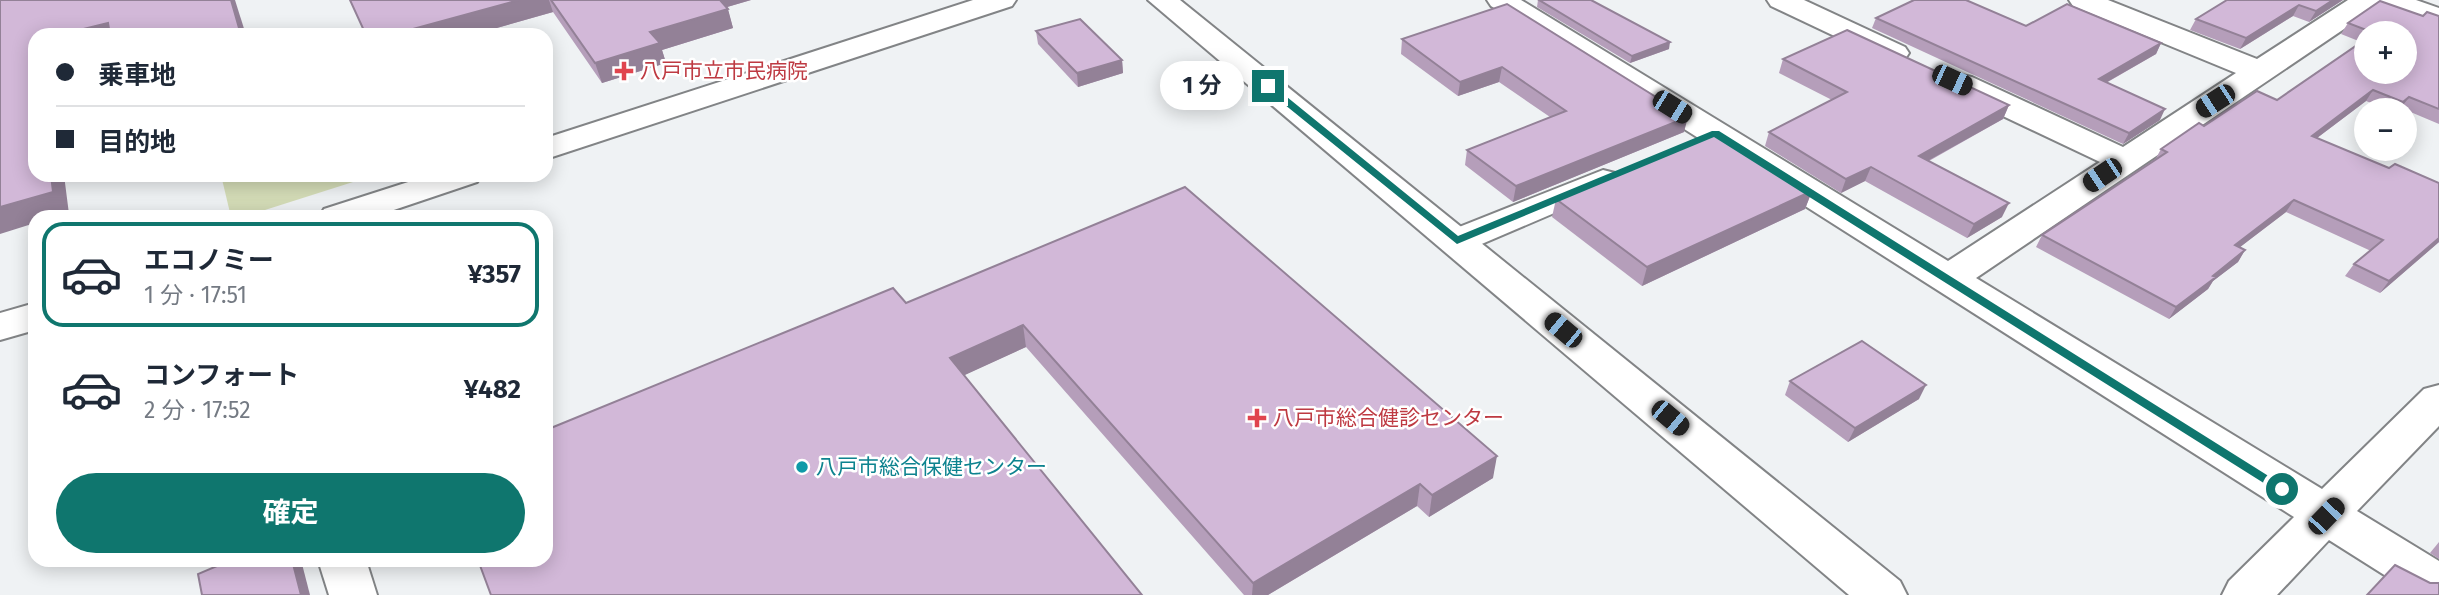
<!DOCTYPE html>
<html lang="ja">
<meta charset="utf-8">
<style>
:root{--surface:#fff;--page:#f2f2f3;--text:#1f2937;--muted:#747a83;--line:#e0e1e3;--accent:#0f766e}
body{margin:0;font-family:"Fira Sans","Noto Sans JP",sans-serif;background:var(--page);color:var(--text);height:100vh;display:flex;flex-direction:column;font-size:26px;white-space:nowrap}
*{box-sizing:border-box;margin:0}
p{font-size:23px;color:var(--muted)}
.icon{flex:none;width:38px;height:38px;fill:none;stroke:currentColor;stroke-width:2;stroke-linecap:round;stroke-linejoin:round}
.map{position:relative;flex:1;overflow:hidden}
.side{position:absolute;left:28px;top:210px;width:525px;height:357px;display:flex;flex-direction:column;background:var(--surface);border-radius:21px;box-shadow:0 4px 18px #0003}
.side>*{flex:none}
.banner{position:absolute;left:28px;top:28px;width:525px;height:154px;border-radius:21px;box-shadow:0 4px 18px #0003;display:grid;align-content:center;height:154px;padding:0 28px;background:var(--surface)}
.buttons{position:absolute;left:2354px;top:21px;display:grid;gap:14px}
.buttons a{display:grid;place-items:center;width:63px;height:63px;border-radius:50%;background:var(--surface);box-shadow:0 4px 18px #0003;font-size:35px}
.end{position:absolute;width:32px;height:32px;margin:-16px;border:9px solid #0f766e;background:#fff;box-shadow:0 0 0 4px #fff}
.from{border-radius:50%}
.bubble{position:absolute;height:49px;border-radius:24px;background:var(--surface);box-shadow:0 4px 18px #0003;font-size:23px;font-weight:700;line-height:49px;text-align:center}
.car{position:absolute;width:21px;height:42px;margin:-21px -10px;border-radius:9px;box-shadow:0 0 5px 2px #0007;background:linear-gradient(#222 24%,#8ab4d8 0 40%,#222 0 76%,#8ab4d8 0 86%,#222 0)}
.banner b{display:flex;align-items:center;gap:24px;height:66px;font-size:26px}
.banner b+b{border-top:2px solid var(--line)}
.banner i{width:18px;height:18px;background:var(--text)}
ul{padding:12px 0 0;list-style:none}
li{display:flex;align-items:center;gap:21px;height:105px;margin:0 14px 10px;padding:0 14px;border:4px solid transparent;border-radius:21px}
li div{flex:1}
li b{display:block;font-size:26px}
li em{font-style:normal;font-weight:700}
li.active{border-color:var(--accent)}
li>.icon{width:63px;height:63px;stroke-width:1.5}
.button{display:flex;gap:14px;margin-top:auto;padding:14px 28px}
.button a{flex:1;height:80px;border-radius:42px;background:var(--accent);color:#fff;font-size:28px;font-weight:700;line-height:80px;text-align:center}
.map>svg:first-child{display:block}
.green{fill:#d4dcb7}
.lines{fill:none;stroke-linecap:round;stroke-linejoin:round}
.street-casing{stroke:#828486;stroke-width:4}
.secondary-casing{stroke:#828486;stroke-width:4}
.street{fill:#fff;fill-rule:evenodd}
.secondary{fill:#fff;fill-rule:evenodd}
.wall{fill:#b59eba;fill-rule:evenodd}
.shaded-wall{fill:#938197}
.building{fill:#d2b8d8;stroke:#938197;stroke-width:2}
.route{fill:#0f766e}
.health-dot{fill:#e0444e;stroke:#fff;stroke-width:2.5}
.culture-dot{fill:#0f9aa8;stroke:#fff;stroke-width:2.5}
.labels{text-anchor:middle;stroke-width:5;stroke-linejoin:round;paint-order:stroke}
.health-label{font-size:21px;fill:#be3a42;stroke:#fff;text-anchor:start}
.culture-label{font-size:21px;fill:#0d838f;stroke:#fff;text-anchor:start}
</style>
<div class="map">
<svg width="2439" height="595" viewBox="0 0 2439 595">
<rect width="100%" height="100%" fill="#eff2f4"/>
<!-- green -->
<path class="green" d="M221,175H375L243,217H231Z"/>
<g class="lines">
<defs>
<g id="street">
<path d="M1487,0H1521L1948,261L2100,162L1950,91L1945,84L1950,77L1961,75L1972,77L2123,147L2236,73L2073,6L2069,0H2108L2257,59L2348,0H2416L2439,8V27L2378,6L1976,278L2322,489L2424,389L2439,385V426L2357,511L2439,561V595H2416L2329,540L2277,595H2222L2229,581L2294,517L1491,6Z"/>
<path d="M1767,0H1804L1905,47L1909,53L1905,59L1894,62L1883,59L1771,6Z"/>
<path d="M1603,170L1615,173L1620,180L1615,187L1470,249L1457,252L1444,249L1439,241L1444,233Z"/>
<path d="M318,560H366L377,595H329Z"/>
</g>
<g id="secondary">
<path d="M973,0H1016L1012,6L546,159V138Z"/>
<path d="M1148,0H1180L1900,581L1907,595H1849Z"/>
<path d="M430,175H482L477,182L373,217H319L324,209Z"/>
<path d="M35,303V330L0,340V313Z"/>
</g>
</defs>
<!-- street casing -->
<use href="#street" class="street-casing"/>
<!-- secondary casing -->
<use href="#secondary" class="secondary-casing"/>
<!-- street -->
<use href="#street" class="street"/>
<!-- secondary -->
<use href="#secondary" class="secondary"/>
</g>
<!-- wall -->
<g class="wall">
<path d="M350,0H751L727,7L733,28L662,50L666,63L602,83L553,12L472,35H366Z"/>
<path d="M1538,0L1669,49L1630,63L1537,7Z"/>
<path d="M2343,0L2309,22L2293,16L2240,49L2190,30L2196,19Z"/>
<path d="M1507,4L1684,132L1513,202L1465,165L1467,150L1550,117L1499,82L1458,96L1401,54L1402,39Z"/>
<path d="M2423,16H2439V124L2401,108L2399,110H2389L2366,101L2317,138L2439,242L2380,293L2345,276L2354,264L2371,251L2286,212L2240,247L2245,250L2238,262L2213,281L2208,289L2169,319L2036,247L2042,235L2155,160L2161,149L2204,126L2277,100L2361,42L2341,34L2348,23ZM2366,33H2404L2366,72Z"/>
<path d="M1876,18L2026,26L2161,43L2156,54L2106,83L2160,120L2123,144L1872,28Z"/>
<path d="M1036,31L1122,60L1123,73L1078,87L1038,44Z"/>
<path d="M1783,59L2009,105L2003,119L1929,161L2002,217L1967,238L1865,181L1841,193L1765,146L1769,132L1832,100L1779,73Z"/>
<path d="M1185,187L1493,478L1429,517L1417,506L1268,595H1244L1026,347L964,375L906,303Z"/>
<path d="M1812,191L1805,209L1642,286L1552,217L1556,199Z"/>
<path d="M1790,381L1919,399L1848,442L1785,395Z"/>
<path d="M2439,542V559L2430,553Z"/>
</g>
<!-- shaded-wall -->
<g class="shaded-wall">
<path d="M231,0H235L246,35H241Z"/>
<path d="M519,0H549L553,12L472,35H391Z"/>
<path d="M714,0H751L717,10Z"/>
<path d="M2333,0H2343L2309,22L2316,11Z"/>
<path d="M2299,5L2293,16L2240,49L2246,38Z"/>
<path d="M728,9L733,28L662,50L666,63L602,83L595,63L650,32Z"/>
<path d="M108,23L116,35H59Z"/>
<path d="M1670,42L1669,49L1630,63L1632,56Z"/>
<path d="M2161,43L2156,54L2093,90L2099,79Z"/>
<path d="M1122,60L1123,73L1078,87L1077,73Z"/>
<path d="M1502,67L1499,82L1458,96L1460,82Z"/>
<path d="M2373,90L2366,101L2305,147L2312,136Z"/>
<path d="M2409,97L2401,108L2397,110L2403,102Z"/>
<path d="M2009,105L2003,119L1913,169L1919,156Z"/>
<path d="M2165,109L2160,120L2123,144L2129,133Z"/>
<path d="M1688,117L1684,132L1513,202L1516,186Z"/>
<path d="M1871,167L1865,181L1841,193L1846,179Z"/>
<path d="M51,175H64L69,214L57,217H35V223L0,234V207Z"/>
<path d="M1812,191L1805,209L1642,286L1647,267Z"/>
<path d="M2294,200L2286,212L2227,257L2235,245Z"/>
<path d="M2009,203L2002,217L1967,238L1974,224Z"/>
<path d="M2439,238V242L2380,293L2389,281Z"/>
<path d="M2245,250L2238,262L2213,281L2208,289L2169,319L2176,307L2213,276Z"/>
<path d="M1023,325L1026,347L954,380L950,358Z"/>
<path d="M1926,385L1919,399L1848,442L1855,428Z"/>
<path d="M1497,456L1493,478L1429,517L1432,495Z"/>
<path d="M1420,484L1417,506L1268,595H1252L1253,583Z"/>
<path d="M292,560H301L310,595H301Z"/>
</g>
<!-- building -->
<g class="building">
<path d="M0,0H231L241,35H110L108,23L59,35H35V175H51L53,192L0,207Z"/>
<path d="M350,0H519L391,35H366Z"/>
<path d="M551,0H720L728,9L650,32L660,43L595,63Z"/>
<path d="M1539,0H1591L1670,42L1632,56Z"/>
<path d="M1914,0H1966L2026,26L2067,4L2161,43L2099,79L2165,109L2129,133L1876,18Z"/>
<path d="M2227,0H2333L2316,11L2299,5L2246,38L2196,19Z"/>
<path d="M2380,1L2423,16L2427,12L2439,16V109L2409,97L2403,102L2373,90L2312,136L2389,168L2395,164L2439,183V238L2389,281L2354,264L2383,240L2294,200L2235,245L2245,250L2213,276L2216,277L2176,307L2042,235L2167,152L2161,149L2199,123L2204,126L2257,91L2277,100L2366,39V72H2404V33H2374L2348,23Z"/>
<path d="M1507,4L1688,117L1516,186L1467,150L1566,111L1502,67L1460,82L1402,39Z"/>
<path d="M1080,19L1122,60L1077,73L1036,31Z"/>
<path d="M1847,30L2009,105L1919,156L2009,203L1974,224L1871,167L1846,179L1769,132L1847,92L1783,59Z"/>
<path d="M1717,132L1812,191L1647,267L1556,199Z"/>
<path d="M1185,187L1497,456L1432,495L1420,484L1253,583L1023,325L950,358L1142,595H491L478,560H546V430L893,288L906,303Z"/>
<path d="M1862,341L1926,385L1855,428L1790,381Z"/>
<path d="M231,560H292L301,595H202L198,574Z"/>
<path d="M2395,565L2430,583H2439V595H2367Z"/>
</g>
<!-- route -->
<path class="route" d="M1264,84H1271L1458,236L1712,131H1719L2289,489L2282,494L2278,492L1714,137L1457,244L1264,88Z"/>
<!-- markers -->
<g class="health-dot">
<path d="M620.5 60.5h7v7h7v7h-7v7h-7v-7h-7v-7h7z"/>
<path d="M1253.5 407.5h7v7h7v7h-7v7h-7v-7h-7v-7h7z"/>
</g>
<circle class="culture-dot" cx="802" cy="467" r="7"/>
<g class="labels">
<!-- health labels -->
<g class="health-label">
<text x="640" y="78">八戸市立市民病院</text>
<text x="1273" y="425">八戸市総合健診センター</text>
</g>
<!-- culture labels -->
<g class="culture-label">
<text x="816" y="474">八戸市総合保健センター</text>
</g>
</g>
</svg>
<div class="buttons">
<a>+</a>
<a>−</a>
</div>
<i class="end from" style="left:2282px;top:489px"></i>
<i class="end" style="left:1268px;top:86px"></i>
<div class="bubble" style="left:1160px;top:61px;width:84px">1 分</div>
<i class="car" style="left:1952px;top:80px;rotate:115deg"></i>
<i class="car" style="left:2215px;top:101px;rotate:237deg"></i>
<i class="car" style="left:1672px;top:107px;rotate:122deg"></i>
<i class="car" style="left:2102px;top:175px;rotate:236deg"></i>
<i class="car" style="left:1563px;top:330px;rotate:310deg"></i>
<i class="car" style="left:1670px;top:418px;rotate:130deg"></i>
<i class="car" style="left:2326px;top:516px;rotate:44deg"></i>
<div class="banner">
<b><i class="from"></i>乗車地</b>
<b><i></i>目的地</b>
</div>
<section class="side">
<ul>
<li class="active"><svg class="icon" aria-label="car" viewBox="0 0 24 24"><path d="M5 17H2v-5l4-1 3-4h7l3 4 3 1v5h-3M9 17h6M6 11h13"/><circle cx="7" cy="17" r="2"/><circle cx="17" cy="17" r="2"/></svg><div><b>エコノミー</b><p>1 分 · 17:51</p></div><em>¥357</em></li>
<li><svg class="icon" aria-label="car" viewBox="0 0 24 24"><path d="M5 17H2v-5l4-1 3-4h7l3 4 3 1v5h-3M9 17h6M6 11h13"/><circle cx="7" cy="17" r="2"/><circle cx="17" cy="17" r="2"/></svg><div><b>コンフォート</b><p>2 分 · 17:52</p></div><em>¥482</em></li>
</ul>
<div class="button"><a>確定</a></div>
</section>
</div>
